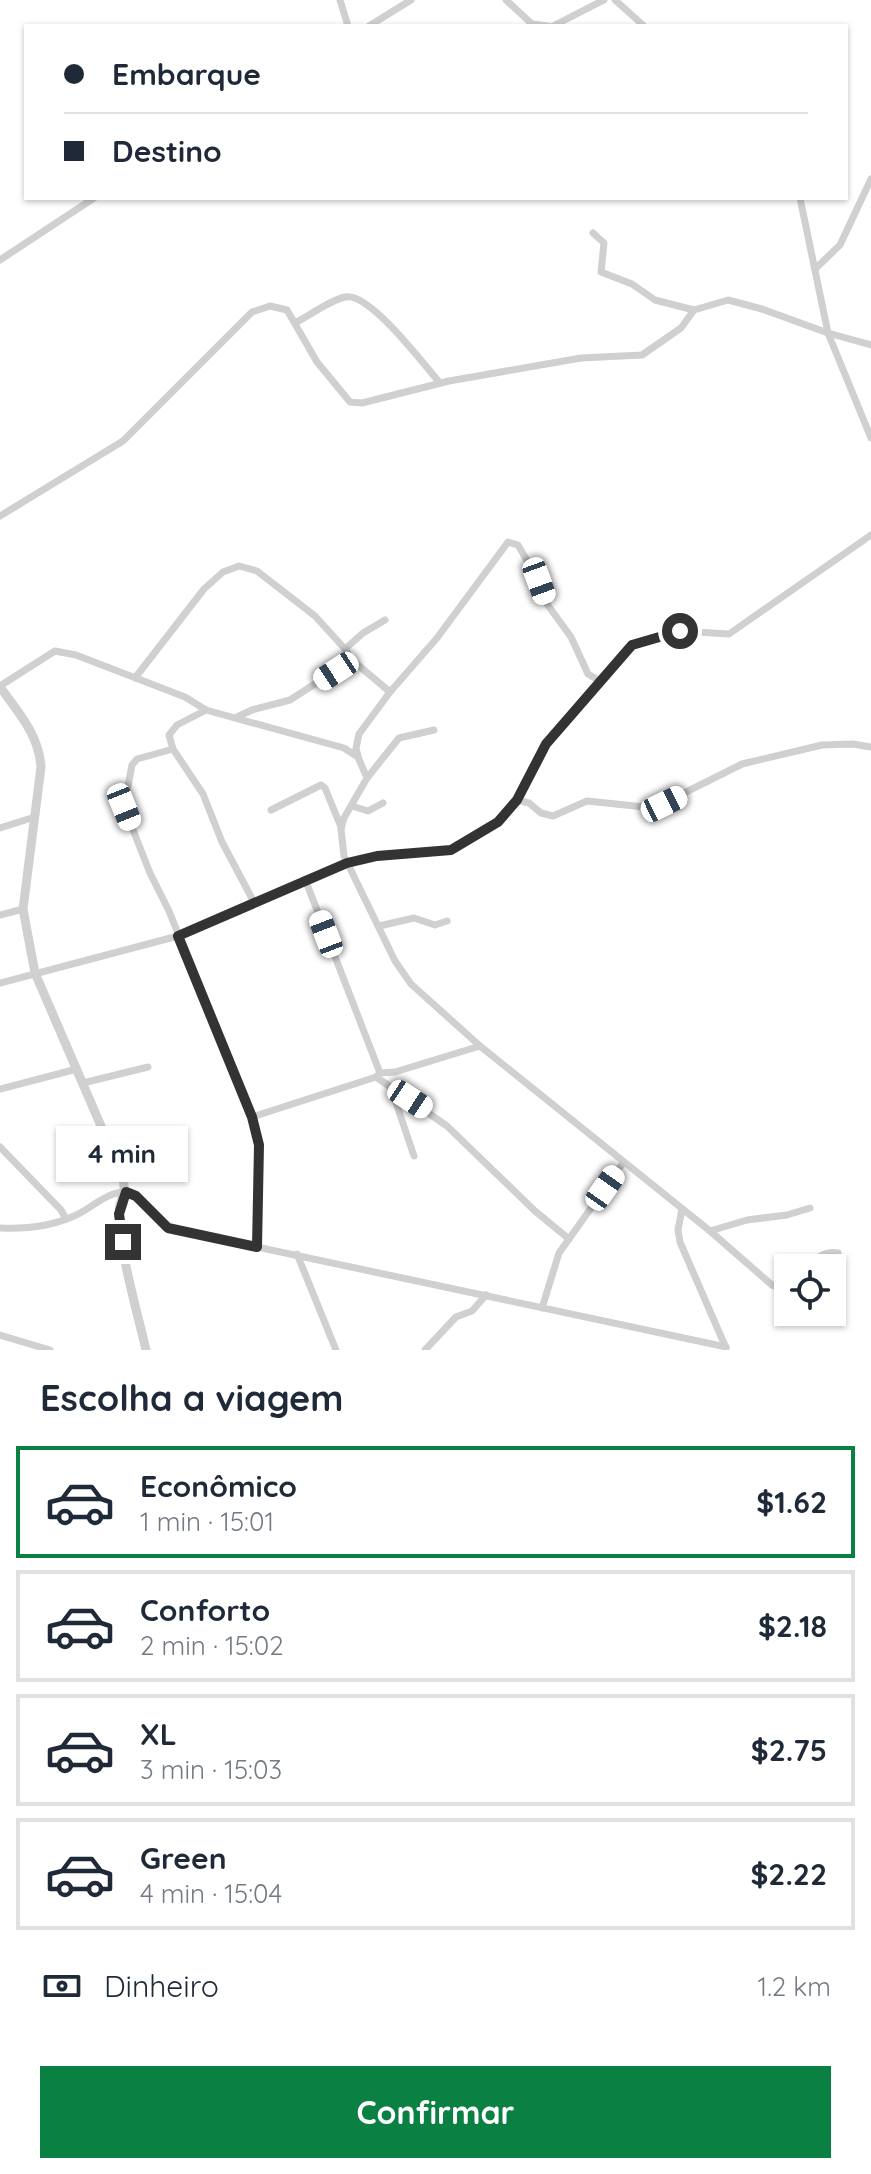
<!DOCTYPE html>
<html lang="pt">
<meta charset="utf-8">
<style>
:root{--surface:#fff;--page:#f6f6f7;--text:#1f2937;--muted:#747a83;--line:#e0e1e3;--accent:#0b8043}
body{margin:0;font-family:Quicksand,sans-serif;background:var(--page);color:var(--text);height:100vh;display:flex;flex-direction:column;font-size:30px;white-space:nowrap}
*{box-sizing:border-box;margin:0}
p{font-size:26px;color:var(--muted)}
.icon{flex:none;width:44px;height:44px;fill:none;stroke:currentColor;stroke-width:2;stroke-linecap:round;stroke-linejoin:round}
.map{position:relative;height:1350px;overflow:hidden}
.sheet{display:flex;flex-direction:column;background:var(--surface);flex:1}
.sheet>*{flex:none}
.guide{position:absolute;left:24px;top:24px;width:824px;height:176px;border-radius:0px;box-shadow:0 2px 6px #0004;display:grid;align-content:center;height:176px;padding:0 40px;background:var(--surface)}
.tools{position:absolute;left:774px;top:1254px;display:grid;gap:16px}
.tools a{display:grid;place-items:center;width:72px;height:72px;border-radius:0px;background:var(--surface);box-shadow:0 2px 6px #0004;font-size:40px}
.end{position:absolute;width:36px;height:36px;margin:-18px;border:10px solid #333;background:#fff;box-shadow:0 0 0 4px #fff}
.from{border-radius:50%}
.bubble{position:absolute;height:56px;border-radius:0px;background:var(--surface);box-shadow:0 2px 6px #0004;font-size:26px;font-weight:800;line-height:56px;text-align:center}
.car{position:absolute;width:24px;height:48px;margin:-24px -12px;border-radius:10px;box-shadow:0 0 6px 2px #0007;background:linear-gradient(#fff 24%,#345 0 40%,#fff 0 76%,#345 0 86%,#fff 0)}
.guide b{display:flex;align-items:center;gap:28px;height:76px;font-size:30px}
.guide b+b{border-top:2px solid var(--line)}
.guide i{width:20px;height:20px;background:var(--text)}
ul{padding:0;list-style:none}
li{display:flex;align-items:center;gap:24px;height:112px;margin:0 16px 12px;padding:0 24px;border:4px solid var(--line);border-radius:0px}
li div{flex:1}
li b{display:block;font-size:30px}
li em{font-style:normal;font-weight:800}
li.on{border-color:var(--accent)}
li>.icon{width:72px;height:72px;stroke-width:1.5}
h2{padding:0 40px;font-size:36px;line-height:96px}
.pay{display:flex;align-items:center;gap:20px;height:88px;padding:0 40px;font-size:30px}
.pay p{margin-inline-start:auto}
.primary-button{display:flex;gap:16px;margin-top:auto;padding:16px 40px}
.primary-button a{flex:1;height:92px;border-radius:0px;background:var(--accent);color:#fff;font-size:32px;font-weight:800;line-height:92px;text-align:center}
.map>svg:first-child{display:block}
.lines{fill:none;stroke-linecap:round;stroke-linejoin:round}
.minor{stroke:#d0d0d0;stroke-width:7}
.tertiary{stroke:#d0d0d0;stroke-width:9}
.route{stroke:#333;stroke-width:10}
</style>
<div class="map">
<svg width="871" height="1350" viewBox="0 0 871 1350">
<rect width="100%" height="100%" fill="#fff"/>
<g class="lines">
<!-- minor -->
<g class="minor">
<path d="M340,0L348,26"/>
<path d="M506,0L532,24L548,26"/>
<path d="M615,0L644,26"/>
<path d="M369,26L411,0"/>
<path d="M553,26L604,0"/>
<path d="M800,198L828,333L871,438"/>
<path d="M593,233L604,243L601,272L632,284L655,300L694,310"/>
<path d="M0,260L94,198"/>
<path d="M815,269L840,245L871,179"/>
<path d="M295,323C311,315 328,301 345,297C369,291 424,365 440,383"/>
<path d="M0,516L123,441L252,312L270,306L287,310L317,362L350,402L362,403L449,381L581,358L642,355L681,328L694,310L728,300L762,309L828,333L871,345"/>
<path d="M345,649L363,633L385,620"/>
<path d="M135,678L204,589L223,572L239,566L257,571L315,616L345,649L352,660L390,692"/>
<path d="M0,686L55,651L76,655L185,697L206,710L344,748L358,757L367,778L344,818L341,829L344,856L395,961L411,984L480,1046L710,1231L747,1220L787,1215L810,1208"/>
<path d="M206,710L177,725L169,735L173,749L203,794L222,842L255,904"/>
<path d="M237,717L252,710L290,700L352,660"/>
<path d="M173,749L137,759L132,765L124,807L150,873L169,911L252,1117L259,1145L257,1247"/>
<path d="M358,756L356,748L359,734L390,692L437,638L508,542L518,545L539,581L547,604L571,637L588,674L600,681"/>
<path d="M367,778L399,738L434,730"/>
<path d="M517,800L529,803L541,813L553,816L587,801L654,808L742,764L822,745L853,744L871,747"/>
<path d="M352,806L368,811L383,803"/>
<path d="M271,810L321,785L325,788L341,827"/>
<path d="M0,828L35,817"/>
<path d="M0,915L23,909"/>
<path d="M379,926L414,918L435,925L447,921"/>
<path d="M0,983L178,936L347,863L377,856L451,850L498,822L517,800L546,744L632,645L680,631L729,634L871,535"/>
<path d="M380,1073L395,1072L480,1046"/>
<path d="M376,1077L447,1126L535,1211L569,1239"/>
<path d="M83,1083L148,1067"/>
<path d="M391,1088L414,1156"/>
<path d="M0,1089L77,1069"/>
<path d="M252,1117L376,1077L380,1073L305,879"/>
<path d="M0,1147L61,1210L66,1219"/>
<path d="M682,1209L678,1230L680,1242L726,1348"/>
<path d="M0,1228C24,1229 52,1226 74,1216C89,1210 108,1191 125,1192C140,1194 157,1218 168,1228L726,1347"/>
<path d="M710,1231L772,1285L779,1288L788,1285"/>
<path d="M297,1254L336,1350"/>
<path d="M806,1268C815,1259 825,1250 838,1253"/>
<path d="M542,1308L559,1253L623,1163"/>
<path d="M0,1335L50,1350"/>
<path d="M425,1350L456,1317L472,1311L486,1295"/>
</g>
<!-- tertiary -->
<path class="tertiary" d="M0,687C18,712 39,735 41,767L23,909L35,973L123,1177C127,1197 118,1199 119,1214C121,1259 136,1306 146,1350"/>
</g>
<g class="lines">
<!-- route -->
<path class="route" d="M123,1242L119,1214L126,1192L136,1196L168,1228L257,1247L259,1145L252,1117L178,936L347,863L377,856L451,850L498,822L517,800L546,744L632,645L680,631"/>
</g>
</svg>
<div class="tools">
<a><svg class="icon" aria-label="locate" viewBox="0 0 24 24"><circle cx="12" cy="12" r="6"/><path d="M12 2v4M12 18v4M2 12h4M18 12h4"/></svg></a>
</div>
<i class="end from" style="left:680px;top:631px"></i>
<i class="end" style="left:123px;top:1242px"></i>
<div class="bubble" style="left:56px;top:1126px;width:132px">4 min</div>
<i class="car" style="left:539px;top:581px;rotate:160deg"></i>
<i class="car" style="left:336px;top:671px;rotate:237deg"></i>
<i class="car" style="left:664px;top:804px;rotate:64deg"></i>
<i class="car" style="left:124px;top:807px;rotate:158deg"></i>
<i class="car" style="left:326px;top:934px;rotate:339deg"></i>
<i class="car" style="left:410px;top:1099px;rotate:123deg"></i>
<i class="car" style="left:605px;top:1188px;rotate:35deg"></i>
<div class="guide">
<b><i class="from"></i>Embarque</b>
<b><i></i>Destino</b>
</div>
</div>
<section class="sheet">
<h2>Escolha a viagem</h2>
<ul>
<li class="on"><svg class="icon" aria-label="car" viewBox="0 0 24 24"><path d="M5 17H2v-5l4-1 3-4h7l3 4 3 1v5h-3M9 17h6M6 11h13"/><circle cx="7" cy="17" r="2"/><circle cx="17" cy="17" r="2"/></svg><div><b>Econômico</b><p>1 min · 15:01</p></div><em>$1.62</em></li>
<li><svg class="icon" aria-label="car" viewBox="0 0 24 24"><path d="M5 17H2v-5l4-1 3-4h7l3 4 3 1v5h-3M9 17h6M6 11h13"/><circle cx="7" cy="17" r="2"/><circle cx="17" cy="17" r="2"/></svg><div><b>Conforto</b><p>2 min · 15:02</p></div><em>$2.18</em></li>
<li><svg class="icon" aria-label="car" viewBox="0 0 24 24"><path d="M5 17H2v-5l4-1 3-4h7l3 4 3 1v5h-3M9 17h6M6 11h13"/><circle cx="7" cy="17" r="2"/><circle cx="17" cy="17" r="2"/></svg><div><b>XL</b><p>3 min · 15:03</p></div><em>$2.75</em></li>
<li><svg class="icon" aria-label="car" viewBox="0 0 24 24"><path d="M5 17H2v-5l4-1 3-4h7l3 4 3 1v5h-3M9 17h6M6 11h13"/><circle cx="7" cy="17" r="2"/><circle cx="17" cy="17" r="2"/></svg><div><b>Green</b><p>4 min · 15:04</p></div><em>$2.22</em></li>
</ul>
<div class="pay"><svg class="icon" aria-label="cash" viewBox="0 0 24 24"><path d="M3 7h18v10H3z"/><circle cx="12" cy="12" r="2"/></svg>Dinheiro<p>1.2 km</p></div>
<div class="primary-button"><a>Confirmar</a></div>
</section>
